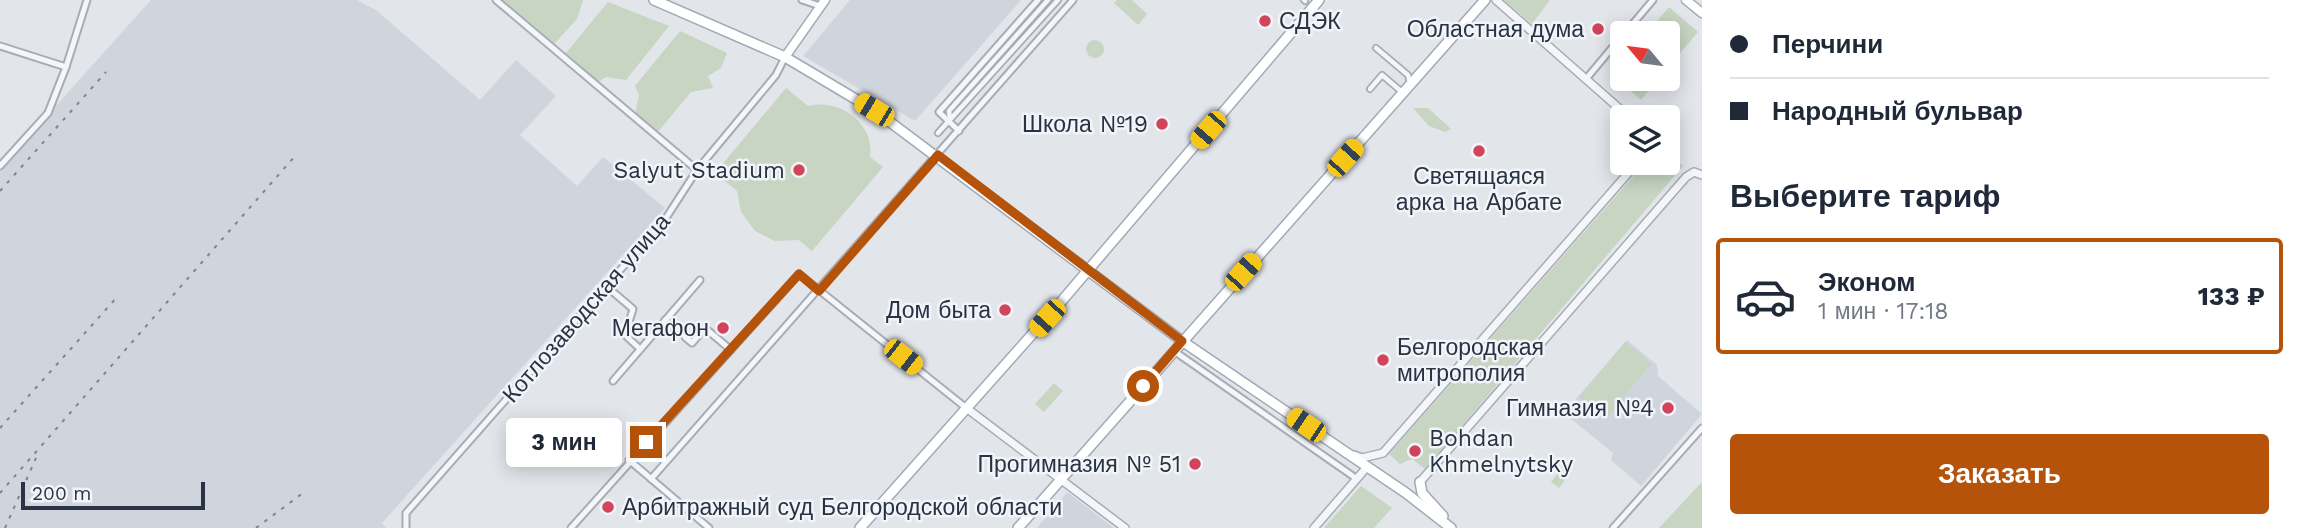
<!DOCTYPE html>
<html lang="ru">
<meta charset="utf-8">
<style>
:root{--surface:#fff;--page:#f2f2f3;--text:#1f2937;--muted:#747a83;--line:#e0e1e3;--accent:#b45309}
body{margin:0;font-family:"Work Sans",sans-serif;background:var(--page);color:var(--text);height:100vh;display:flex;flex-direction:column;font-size:26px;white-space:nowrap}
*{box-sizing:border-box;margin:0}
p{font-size:23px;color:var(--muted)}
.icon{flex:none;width:38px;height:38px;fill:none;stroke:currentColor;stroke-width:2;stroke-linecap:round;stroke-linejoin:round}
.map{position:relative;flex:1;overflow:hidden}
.details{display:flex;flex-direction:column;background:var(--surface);width:595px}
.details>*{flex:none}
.hud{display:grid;align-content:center;height:154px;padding:0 28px;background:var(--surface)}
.needle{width:46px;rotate:299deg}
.controls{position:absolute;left:1610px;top:21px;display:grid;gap:14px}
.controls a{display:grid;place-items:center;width:70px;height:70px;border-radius:7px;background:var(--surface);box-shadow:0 4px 18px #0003;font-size:35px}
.scale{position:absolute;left:21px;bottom:18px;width:184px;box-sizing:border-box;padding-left:7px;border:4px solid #293343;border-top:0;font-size:19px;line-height:24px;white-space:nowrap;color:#293343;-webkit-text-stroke:5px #f1f4f8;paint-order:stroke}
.end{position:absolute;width:32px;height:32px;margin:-16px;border:9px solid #b45309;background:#fff;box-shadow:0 0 0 4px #fff}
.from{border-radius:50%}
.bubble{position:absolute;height:49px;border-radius:7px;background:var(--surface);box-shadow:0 4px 18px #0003;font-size:23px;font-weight:700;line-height:49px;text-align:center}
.car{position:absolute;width:21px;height:42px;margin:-21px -10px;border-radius:9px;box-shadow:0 0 5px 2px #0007;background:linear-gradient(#f5c518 24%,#345 0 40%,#f5c518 0 76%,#345 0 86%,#f5c518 0)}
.hud b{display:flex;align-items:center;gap:24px;height:66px;font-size:26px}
.hud b+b{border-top:2px solid var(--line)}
.hud i{width:18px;height:18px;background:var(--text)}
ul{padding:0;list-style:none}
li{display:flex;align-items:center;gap:21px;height:116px;margin:0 14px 10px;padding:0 14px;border:4px solid var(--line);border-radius:7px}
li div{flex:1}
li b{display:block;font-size:26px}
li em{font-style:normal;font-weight:700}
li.active{border-color:var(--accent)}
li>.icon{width:63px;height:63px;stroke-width:1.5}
h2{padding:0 28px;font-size:32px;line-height:84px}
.cta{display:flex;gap:14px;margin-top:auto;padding:14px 28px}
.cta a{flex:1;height:80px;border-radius:7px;background:var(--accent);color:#fff;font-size:28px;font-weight:700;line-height:80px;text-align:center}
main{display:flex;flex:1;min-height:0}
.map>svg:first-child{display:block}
.built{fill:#d0d4dc}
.green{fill:#c7d5c2}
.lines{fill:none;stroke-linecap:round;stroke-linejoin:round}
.pedestrian-casing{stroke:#a7acb5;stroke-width:8}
.minor-casing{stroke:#a7acb5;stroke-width:9}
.tertiary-casing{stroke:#a7acb5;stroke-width:10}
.secondary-casing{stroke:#a7acb5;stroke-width:11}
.primary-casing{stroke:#a0aab7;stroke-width:12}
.pedestrian{stroke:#f4f6f9;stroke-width:4.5}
.minor{stroke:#f4f6f9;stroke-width:5}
.tertiary{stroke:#f4f6f9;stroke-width:7}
.secondary{stroke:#fff;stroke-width:8}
.primary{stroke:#fff;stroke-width:9}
.rail{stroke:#7a8595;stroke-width:2;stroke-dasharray:3.5 7;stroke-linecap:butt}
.route{stroke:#b45309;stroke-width:9}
.poi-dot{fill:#d2445b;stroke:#f1f4f8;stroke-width:2.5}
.labels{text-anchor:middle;stroke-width:5;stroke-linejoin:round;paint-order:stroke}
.poi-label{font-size:23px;fill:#293343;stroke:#f1f4f8;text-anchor:end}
.street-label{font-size:23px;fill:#293343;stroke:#f1f4f8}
</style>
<main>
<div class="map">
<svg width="1702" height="528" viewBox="0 0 1702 528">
<rect width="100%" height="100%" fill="#e2e5ea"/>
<!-- built -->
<g class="built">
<path d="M151,0H357L376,10L480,100L516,60L556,96L520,135L577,186L603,157L665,208L382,523L386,528H0V168Z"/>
<path d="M850,0H1021L915,121L803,56Z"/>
<path d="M1627,340L1657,365L1658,376L1702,414L1641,486L1611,460L1613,453L1564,413Z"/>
<path d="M1067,492L1114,528H1037Z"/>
</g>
<!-- green -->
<g class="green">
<path d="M502,0H583L577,19L554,44Z"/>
<path d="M1117,0H1132L1147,14L1138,25L1114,3Z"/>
<path d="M1504,0H1550L1532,24Z"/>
<path d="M608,2L669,26L626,80L606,77L598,82L566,53Z"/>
<path d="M1669,7L1698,32L1675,59L1672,57L1675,52L1668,45V33H1647Z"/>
<path d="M680,31L727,53L721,68L708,76L713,88L691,92L657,133L635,115L639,95L635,86Z"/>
<circle cx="1095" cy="49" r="9"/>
<path d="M1622,63V79H1659L1641,100L1612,75Z"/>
<path d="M786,88L808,106C839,98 875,123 870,157L883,167L812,251L799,240L775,241L755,231L741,212L737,191L715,173Z"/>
<path d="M1413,108H1428L1451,129L1445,132L1429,126Z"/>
<path d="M1668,152L1683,166L1425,469L1412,459L1400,464L1389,454L1645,163H1668Z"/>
<path d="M1625,342L1651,364L1606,418L1579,397Z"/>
<path d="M1054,383L1063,391L1044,412L1035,404Z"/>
<path d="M1563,466L1571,472L1559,488L1551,482Z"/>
<path d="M1702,482V528H1659Z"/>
<path d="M1361,486L1392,508L1374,528H1324Z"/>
</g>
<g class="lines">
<defs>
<g id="pedestrian">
<path d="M1304,0L1305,1"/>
<path d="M1376,48L1408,75L1410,83"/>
<path d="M1370,89L1382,75L1402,92"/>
<path d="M950,118L949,111L1048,0"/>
<path d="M938,133L1058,0"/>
</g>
<g id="minor">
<path d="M496,0L697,170"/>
<path d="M802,0L820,6"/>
<path d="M1625,33L1653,0"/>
<path d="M0,46L66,67"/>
<path d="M1586,79L1622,36"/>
<path d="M959,131L939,112L1038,0"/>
<path d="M0,166L48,113L66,67L87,0"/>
<path d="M606,286L633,309L625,335L640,349"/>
<path d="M665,320L677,331"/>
<path d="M685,337L692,343L705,328L731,350"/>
<path d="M1174,351L1357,479"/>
<path d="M613,381L700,280"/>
<path d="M629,460L709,528"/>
<path d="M651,479L1073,0"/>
<path d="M406,528V513L666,218L697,170L776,75L785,57"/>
<path d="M571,528L799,274L965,407"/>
<path d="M1613,528L1702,428"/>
</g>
<g id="tertiary">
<path d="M1496,0L1629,117"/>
<path d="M965,407L1125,528"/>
<path d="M1354,455L1362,458L1383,453L1637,163"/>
<path d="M1420,482L1686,177L1694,172L1702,175"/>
<path d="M1314,528L1367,467"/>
</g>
<g id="secondary">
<path d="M1686,0L1702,13"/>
<path d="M785,57L825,0"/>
</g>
<g id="primary">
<path d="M654,0L785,57L874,110L1182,341L1406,493L1451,528"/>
<path d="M1420,482L1422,493L1443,516"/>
<path d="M860,528L1060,303L1319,0"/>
<path d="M1018,528L1485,0"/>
</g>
</defs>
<!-- pedestrian casing -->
<use href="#pedestrian" class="pedestrian-casing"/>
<!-- minor casing -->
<use href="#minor" class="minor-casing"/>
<!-- tertiary casing -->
<use href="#tertiary" class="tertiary-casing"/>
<!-- secondary casing -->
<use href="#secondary" class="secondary-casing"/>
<!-- primary casing -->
<use href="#primary" class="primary-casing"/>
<!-- pedestrian -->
<use href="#pedestrian" class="pedestrian"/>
<!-- minor -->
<use href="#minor" class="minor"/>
<!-- tertiary -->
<use href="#tertiary" class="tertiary"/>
<!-- secondary -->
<use href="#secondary" class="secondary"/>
<!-- primary -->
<use href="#primary" class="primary"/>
<!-- rail -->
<g class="rail">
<path d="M0,191L106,72"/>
<path d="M0,428L118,296"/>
<path d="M0,493L295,156"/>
<path d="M5,528L36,458"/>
<path d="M256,528L303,493"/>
</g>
</g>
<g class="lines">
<!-- route -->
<path class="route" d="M646,442L799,274L819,291L938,155L1182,341L1143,386"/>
</g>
<!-- markers -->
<g class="poi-dot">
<circle cx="1265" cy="21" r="7"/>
<circle cx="1598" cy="29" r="7"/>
<circle cx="1162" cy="124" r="7"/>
<circle cx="1479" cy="151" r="7"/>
<circle cx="799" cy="170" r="7"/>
<circle cx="1005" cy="310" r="7"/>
<circle cx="723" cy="328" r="7"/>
<circle cx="1383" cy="360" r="7"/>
<circle cx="1668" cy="408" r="7"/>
<circle cx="1415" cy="451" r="7"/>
<circle cx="1195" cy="464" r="7"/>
<circle cx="608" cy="507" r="7"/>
</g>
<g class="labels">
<!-- poi labels -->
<g class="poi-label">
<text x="1279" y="29" text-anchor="start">СДЭК</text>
<text x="1584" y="37">Областная дума</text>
<text x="1148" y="132">Школа №19</text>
<text x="785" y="178">Salyut Stadium</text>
<text x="1479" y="184" text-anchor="middle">Светящаяся<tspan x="1479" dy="26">арка на Арбате</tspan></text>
<text x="991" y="318">Дом быта</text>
<text x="709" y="336">Мегафон</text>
<text x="1397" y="355" text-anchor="start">Белгородская<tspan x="1397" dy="26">митрополия</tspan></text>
<text x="1654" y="416">Гимназия №4</text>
<text x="1429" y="446" text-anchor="start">Bohdan<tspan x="1429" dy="26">Khmelnytsky</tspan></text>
<text x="1181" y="472">Прогимназия № 51</text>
<text x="622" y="515" text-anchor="start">Арбитражный суд Белгородской области</text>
</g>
<!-- street labels -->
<g class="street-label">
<text transform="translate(586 308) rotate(-49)" y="8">Котлозаводская улица</text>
</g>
</g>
</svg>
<div class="controls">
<a><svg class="needle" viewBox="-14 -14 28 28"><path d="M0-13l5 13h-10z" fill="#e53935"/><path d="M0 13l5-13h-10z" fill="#747a83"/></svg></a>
<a><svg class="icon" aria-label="layers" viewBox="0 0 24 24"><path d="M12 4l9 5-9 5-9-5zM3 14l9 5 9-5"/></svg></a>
</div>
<div class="scale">200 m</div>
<i class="end from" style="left:1143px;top:386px"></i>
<i class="end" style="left:646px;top:442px"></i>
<div class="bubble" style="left:506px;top:418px;width:116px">3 мин</div>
<i class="car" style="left:874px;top:110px;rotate:301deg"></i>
<i class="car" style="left:1208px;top:130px;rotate:221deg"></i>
<i class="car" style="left:1345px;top:158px;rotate:42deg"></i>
<i class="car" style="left:1243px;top:272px;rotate:42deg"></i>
<i class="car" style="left:1047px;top:318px;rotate:222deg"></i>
<i class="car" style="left:903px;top:357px;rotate:128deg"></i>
<i class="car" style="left:1306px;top:425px;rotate:304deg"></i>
</div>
<section class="details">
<div class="hud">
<b><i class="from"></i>Перчини</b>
<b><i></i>Народный бульвар</b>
</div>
<h2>Выберите тариф</h2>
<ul>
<li class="active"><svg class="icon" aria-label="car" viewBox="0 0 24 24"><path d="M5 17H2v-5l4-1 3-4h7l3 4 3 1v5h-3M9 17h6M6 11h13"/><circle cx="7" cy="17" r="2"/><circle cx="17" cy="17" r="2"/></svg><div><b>Эконом</b><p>1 мин · 17:18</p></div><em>133 ₽</em></li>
</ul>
<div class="cta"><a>Заказать</a></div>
</section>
</main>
